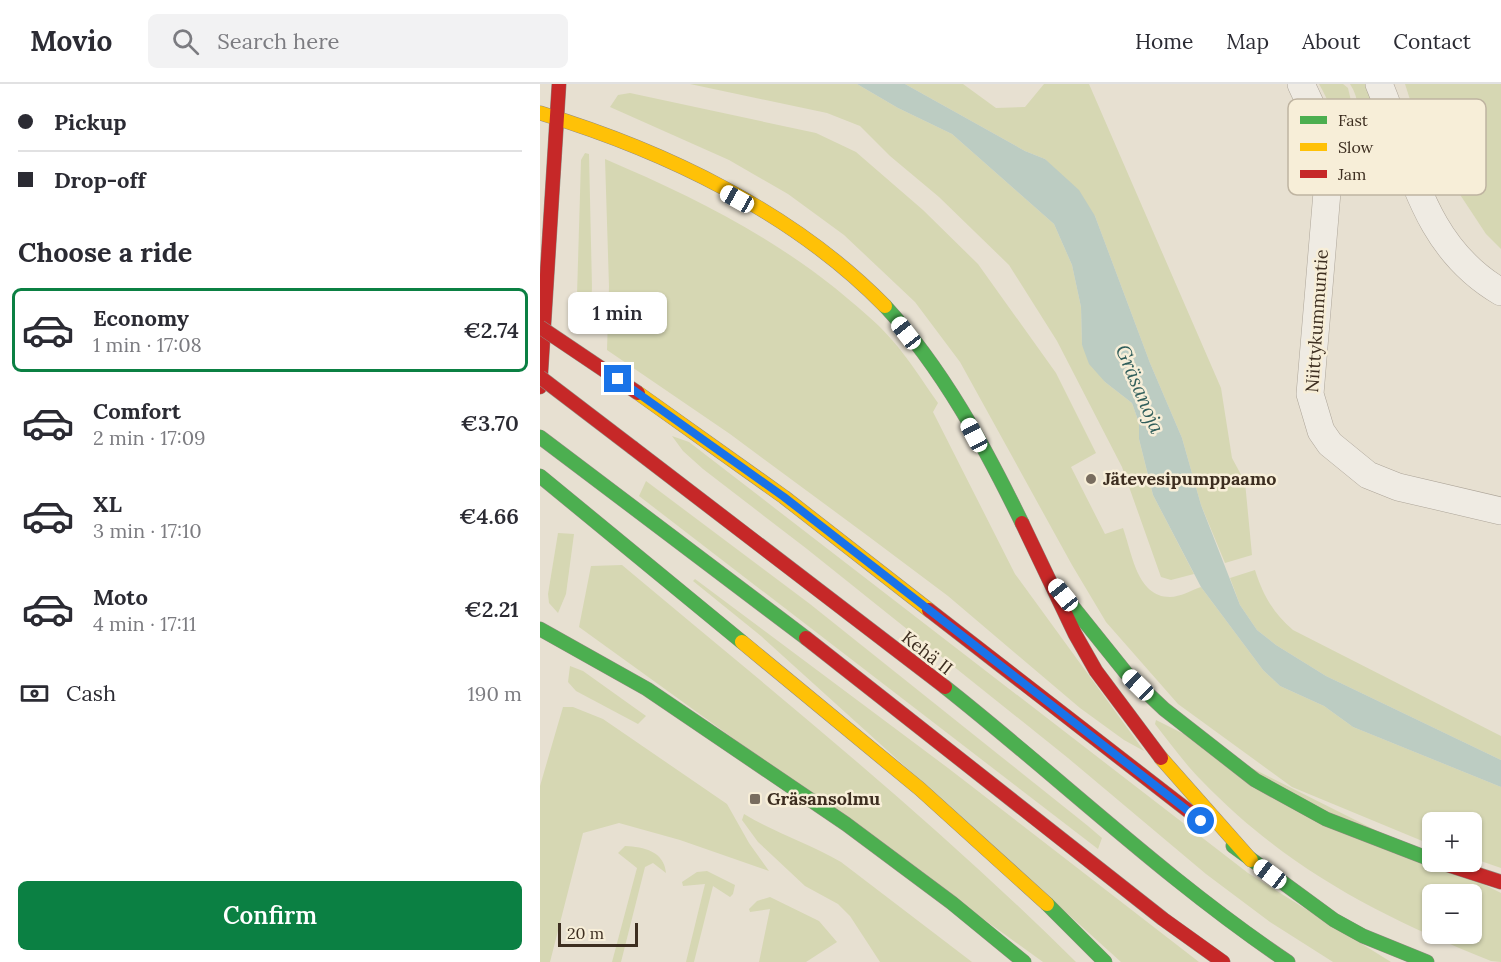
<!DOCTYPE html>
<meta charset="utf-8">
<style>
:root{--surface:#fff;--page:#f2f2f3;--text:#2b2b33;--muted:#7c7c81;--line:#e1e1e2;--accent:#0b8043}
body{margin:0;font-family:Lora,serif;background:var(--page);color:var(--text);height:100vh;display:flex;flex-direction:column;font-size:22px;white-space:nowrap}
*{box-sizing:border-box;margin:0}
p{font-size:20px;color:var(--muted)}
.icon{flex:none;width:33px;height:33px;fill:none;stroke:currentColor;stroke-width:2;stroke-linecap:round;stroke-linejoin:round}
.map{position:relative;flex:1;overflow:hidden}
.panel{display:flex;flex-direction:column;background:var(--surface);width:540px}
.panel>*{flex:none}
.top-card{display:grid;align-content:center;height:132px;padding:0 18px;background:var(--surface)}
.fabs{position:absolute;left:882px;top:728px;display:grid;gap:12px}
.fabs a{display:grid;place-items:center;width:60px;height:60px;border-radius:9px;background:var(--surface);box-shadow:0 2px 4px #0004;font-size:30px}
.scale{position:absolute;left:18px;bottom:15px;width:80px;box-sizing:border-box;padding-left:6px;border:3px solid #3d2e20;border-top:0;font-size:16px;line-height:21px;white-space:nowrap;color:#3d2e20;-webkit-text-stroke:4px #f7eed8;paint-order:stroke}
.end{position:absolute;width:27px;height:27px;margin:-14px;border:8px solid #1a73e8;background:#fff;box-shadow:0 0 0 3px #fff}
.from{border-radius:50%}
.bubble{position:absolute;height:42px;border-radius:9px;background:var(--surface);box-shadow:0 2px 4px #0004;font-size:20px;font-weight:600;line-height:42px;text-align:center}
.car{position:absolute;width:18px;height:36px;margin:-18px -9px;border-radius:8px;box-shadow:0 0 4px 2px #0007;background:linear-gradient(#fff 24%,#345 0 40%,#fff 0 76%,#345 0 86%,#fff 0)}
.top-card b{display:flex;align-items:center;gap:21px;height:57px;font-size:22px}
.top-card b+b{border-top:2px solid var(--line)}
.top-card i{width:15px;height:15px;background:var(--text)}
ul{padding:0;list-style:none}
li{display:flex;align-items:center;gap:18px;height:84px;margin:0 12px 9px;padding:0 6px;border:3px solid transparent;border-radius:9px}
li div{flex:1}
li b{display:block;font-size:22px}
li em{font-style:normal;font-weight:600}
li.selected{border-color:var(--accent)}
li>.icon{width:54px;height:54px;stroke-width:1.5}
h2{padding:0 18px;font-size:27px;line-height:72px}
.pay{display:flex;align-items:center;gap:15px;height:66px;padding:0 18px;font-size:22px}
.pay p{margin-inline-start:auto}
.primary-button{display:flex;gap:12px;margin-top:auto;padding:12px 18px}
.primary-button a{flex:1;height:69px;border-radius:9px;background:var(--accent);color:#fff;font-size:24px;font-weight:600;line-height:69px;text-align:center}
header{display:flex;align-items:center;gap:36px;box-sizing:border-box;height:84px;padding:0 30px;background:var(--surface);border-bottom:2px solid var(--line)}
header strong{font-size:28px}
nav{display:flex;gap:33px;margin-inline-start:auto;font-size:21px}
.search{width:420px;height:54px;background:var(--page);display:flex;align-items:center;gap:15px;box-sizing:border-box;padding:0 21px;border-radius:9px;color:var(--muted);font-size:22px}
main{display:flex;flex:1;min-height:0}
.map>svg:first-child{display:block}
.green{fill:#d6d7b3;fill-rule:evenodd}
.water{fill:#bcccc2}
.lines{fill:none;stroke-linecap:round;stroke-linejoin:round}
.street-casing{stroke:#ada599;stroke-width:28}
.fast-casing{stroke:#928b80;stroke-width:15}
.slow-casing{stroke:#928b80;stroke-width:15}
.jam-casing{stroke:#928b80;stroke-width:15}
.street{stroke:#efebe3;stroke-width:27}
.fast{stroke:#4caf50;stroke-width:14}
.slow{stroke:#ffc107;stroke-width:14}
.jam{stroke:#c62828;stroke-width:14}
.jam-bridge-casing{stroke:#928b80;stroke-width:15;stroke-linecap:butt}
.jam-bridge{stroke:#c62828;stroke-width:14}
.route{stroke:#1a73e8;stroke-width:8}
.poi-dot{fill:#786c5e;stroke:#f7eed8;stroke-width:2}
.labels{text-anchor:middle;stroke-width:5;stroke-linejoin:round;paint-order:stroke}
.street-label{font-size:18px;fill:#3d2e20;stroke:#f7eed8}
.poi-label{font-size:18px;font-weight:bold;fill:#3d2e20;stroke:#f7eed8;text-anchor:start}
.water-label{font-size:20px;font-style:italic;fill:#2f5d5a;stroke:#f7eed8}
.key{fill:#f7eed8;stroke:#bfb4a1;stroke-width:1.5}
.key-label{font-size:16px;fill:#3d2e20}
</style>
<header>
<strong>Movio</strong>
<div class="search"><svg class="icon" aria-label="search" viewBox="0 0 24 24"><circle cx="10" cy="10" r="6"/><path d="M15 15l6 6"/></svg>Search here</div>
<nav><a>Home</a><a>Map</a><a>About</a><a>Contact</a></nav>
</header>
<main>
<section class="panel">
<div class="top-card">
<b><i class="from"></i>Pickup</b>
<b><i></i>Drop-off</b>
</div>
<h2>Choose a ride</h2>
<ul>
<li class="selected"><svg class="icon" aria-label="car" viewBox="0 0 24 24"><path d="M5 17H2v-5l4-1 3-4h7l3 4 3 1v5h-3M9 17h6M6 11h13"/><circle cx="7" cy="17" r="2"/><circle cx="17" cy="17" r="2"/></svg><div><b>Economy</b><p>1 min · 17:08</p></div><em>€2.74</em></li>
<li><svg class="icon" aria-label="car" viewBox="0 0 24 24"><path d="M5 17H2v-5l4-1 3-4h7l3 4 3 1v5h-3M9 17h6M6 11h13"/><circle cx="7" cy="17" r="2"/><circle cx="17" cy="17" r="2"/></svg><div><b>Comfort</b><p>2 min · 17:09</p></div><em>€3.70</em></li>
<li><svg class="icon" aria-label="car" viewBox="0 0 24 24"><path d="M5 17H2v-5l4-1 3-4h7l3 4 3 1v5h-3M9 17h6M6 11h13"/><circle cx="7" cy="17" r="2"/><circle cx="17" cy="17" r="2"/></svg><div><b>XL</b><p>3 min · 17:10</p></div><em>€4.66</em></li>
<li><svg class="icon" aria-label="car" viewBox="0 0 24 24"><path d="M5 17H2v-5l4-1 3-4h7l3 4 3 1v5h-3M9 17h6M6 11h13"/><circle cx="7" cy="17" r="2"/><circle cx="17" cy="17" r="2"/></svg><div><b>Moto</b><p>4 min · 17:11</p></div><em>€2.21</em></li>
</ul>
<div class="pay"><svg class="icon" aria-label="cash" viewBox="0 0 24 24"><path d="M3 7h18v10H3z"/><circle cx="12" cy="12" r="2"/></svg>Cash<p>190 m</p></div>
<div class="primary-button"><a>Confirm</a></div>
</section>
<div class="map">
<svg width="961" height="878" viewBox="0 0 961 878">
<rect width="100%" height="100%" fill="#e7e0d1"/>
<!-- green -->
<g class="green">
<path d="M150,0H317L358,24L412,50L514,140L532,181L541,223L542,261L565,298L592,319L599,339V355L613,411L654,490L631,496L621,493L582,383L517,257L469,181L399,113L350,72L320,42L287,29Z"/>
<path d="M365,0H423L456,24L485,23L504,0H549L681,304L692,374L705,398L712,471L685,479L661,421L642,354L610,279L555,132L505,75L485,67Z"/>
<path d="M779,0H803L808,4L818,47L825,51L827,47C817,32 820,14 810,0H825L860,95C844,99 839,92 828,82L803,111C803,68 801,38 779,0Z"/>
<path d="M865,0H961V165L946,150L882,53Z"/>
<path d="M90,9L276,49L316,68L383,126L438,180L516,289L556,369L531,383L565,450L583,444C592,469 597,513 630,513C640,513 652,506 661,503L723,586L740,602L784,622L813,643L961,703V784L932,774V738H892V761L752,703L638,620L566,538L532,481L420,278L375,218L304,151L248,110L189,76L70,23L78,11Z"/>
<path d="M45,69L49,70L52,203L50,248L36,245L41,76Z"/>
<path d="M65,75C149,111 223,147 295,204C314,220 336,237 352,256C369,275 383,298 398,319L393,328L475,490L604,667L584,656L540,624L408,512L328,452L190,350L67,266L69,202Z"/>
<path d="M132,352L149,358L708,789L851,878H793L730,838L666,790L528,674L267,465L163,385L143,367Z"/>
<path d="M106,397L270,520L548,742L562,754L558,765L99,412Z"/>
<path d="M18,449L34,450L26,510L18,529L9,519L8,510Z"/>
<path d="M82,481C236,610 393,736 536,878H503L39,543L51,482Z"/>
<path d="M715,486C723,511 733,529 753,546L961,652V676L786,592L736,561L717,546L700,521L690,494Z"/>
<path d="M155,495L408,684L659,878H581L221,552L153,497Z"/>
<path d="M30,582L43,587L106,632L98,640L36,607L28,598Z"/>
<path d="M23,623H33L63,635L187,720L209,759L229,787L140,756L79,739L43,749L10,878H0V702Z"/>
<path d="M616,636L961,809V878L951,877C839,832 747,785 662,697C645,680 630,659 615,640ZM892,810H932V849H892Z"/>
<path d="M204,730C235,749 270,760 301,778L432,878H340L310,832L298,820L265,802L218,758L202,736Z"/>
<path d="M85,762C104,763 124,767 126,789L113,779L105,783L81,878H72L97,784L78,769Z"/>
<path d="M167,787L195,801L193,810L190,813L173,802L154,878H146L165,800L143,802L142,798L157,788Z"/>
<path d="M230,813L279,837L297,858L266,878H219L230,825L210,828L209,825L217,817Z"/>
</g>
<!-- water -->
<path class="water" d="M317,0H365L485,67L505,75L539,106L555,132L610,279L642,354L661,421L700,521L717,546L736,561L786,592L961,676V703L813,643L784,622L740,602L723,586L661,503L613,411L599,355V339L592,319L565,298L549,280L542,261L541,223L532,181L514,140L412,50L358,24Z"/>
<g class="lines">
<defs>
<g id="street">
<path d="M761,0L780,41L787,108L770,310L781,347L790,360L828,391L858,403L961,427"/>
<path d="M839,0C872,79 881,161 961,208"/>
</g>
<g id="fast">
<path d="M345,222C403,285 445,363 482,439"/>
<path d="M0,353L266,554"/>
<path d="M0,392L202,558"/>
<path d="M525,513L586,589L624,625L715,696L786,735L892,776"/>
<path d="M0,545L107,605L306,740L412,819L484,878"/>
<path d="M405,603C520,694 626,796 748,878"/>
<path d="M693,762L794,836L823,852L887,878"/>
<path d="M507,820L565,878"/>
</g>
<g id="slow">
<path d="M0,29C125,67 253,128 345,222"/>
<path d="M98,309L244,413L389,526"/>
<path d="M202,558L380,705L507,820"/>
<path d="M621,674L711,776"/>
</g>
<g id="jam">
<path d="M0,303L19,0"/>
<path d="M93,364L405,603"/>
<path d="M482,439L535,550L556,587L621,674"/>
<path d="M389,526L655,732"/>
<path d="M266,554L623,835L683,878"/>
<path d="M896,777L961,798"/>
</g>
</defs>
<!-- street casing -->
<use href="#street" class="street-casing"/>
<!-- fast casing -->
<use href="#fast" class="fast-casing"/>
<!-- slow casing -->
<use href="#slow" class="slow-casing"/>
<!-- jam casing -->
<use href="#jam" class="jam-casing"/>
<!-- street -->
<use href="#street" class="street"/>
<!-- fast -->
<use href="#fast" class="fast"/>
<!-- slow -->
<use href="#slow" class="slow"/>
<!-- jam -->
<use href="#jam" class="jam"/>
<defs>
<g id="jam-bridge">
<path d="M0,243L98,309"/>
<path d="M0,293L93,364"/>
</g>
</defs>
<!-- jam-bridge casing -->
<use href="#jam-bridge" class="jam-bridge-casing"/>
<!-- jam-bridge -->
<use href="#jam-bridge" class="jam-bridge"/>
</g>
<g class="lines">
<!-- route -->
<path class="route" d="M78,295L244,413L661,737"/>
</g>
<!-- markers -->
<g class="poi-dot">
<circle cx="551" cy="395" r="6"/>
<rect x="209" y="709" width="12" height="12" rx="3"/>
</g>
<g class="labels">
<!-- street labels -->
<g class="street-label">
<text transform="translate(777 237) rotate(-86)" y="6">Niittykummuntie</text>
<text transform="translate(387 569) rotate(38)" y="6">Kehä II</text>
</g>
<!-- poi labels -->
<g class="poi-label">
<text x="563" y="401">Jätevesipumppaamo</text>
<text x="227" y="721">Gräsansolmu</text>
</g>
<!-- water labels -->
<g class="water-label">
<text transform="translate(600 305) rotate(67)" y="7">Gräsanoja</text>
</g>
</g>
<!-- legend -->
<rect x="748" y="15" width="198" height="96" rx="9" class="key"/>
<rect x="760" y="32" width="27" height="8" fill="#4caf50"/>
<rect x="760" y="59" width="27" height="8" fill="#ffc107"/>
<rect x="760" y="86" width="27" height="8" fill="#c62828"/>
<g class="key-label">
<text x="798" y="42">Fast</text>
<text x="798" y="69">Slow</text>
<text x="798" y="96">Jam</text>
</g>
</svg>
<div class="fabs">
<a>+</a>
<a>−</a>
</div>
<div class="scale">20 m</div>
<i class="end from" style="left:661px;top:737px"></i>
<i class="end" style="left:78px;top:295px"></i>
<div class="bubble" style="left:28px;top:208px;width:99px">1 min</div>
<i class="car" style="left:197px;top:115px;rotate:299deg"></i>
<i class="car" style="left:366px;top:249px;rotate:322deg"></i>
<i class="car" style="left:434px;top:351px;rotate:332deg"></i>
<i class="car" style="left:523px;top:511px;rotate:321deg"></i>
<i class="car" style="left:598px;top:601px;rotate:314deg"></i>
<i class="car" style="left:730px;top:790px;rotate:307deg"></i>
</div>
</main>
